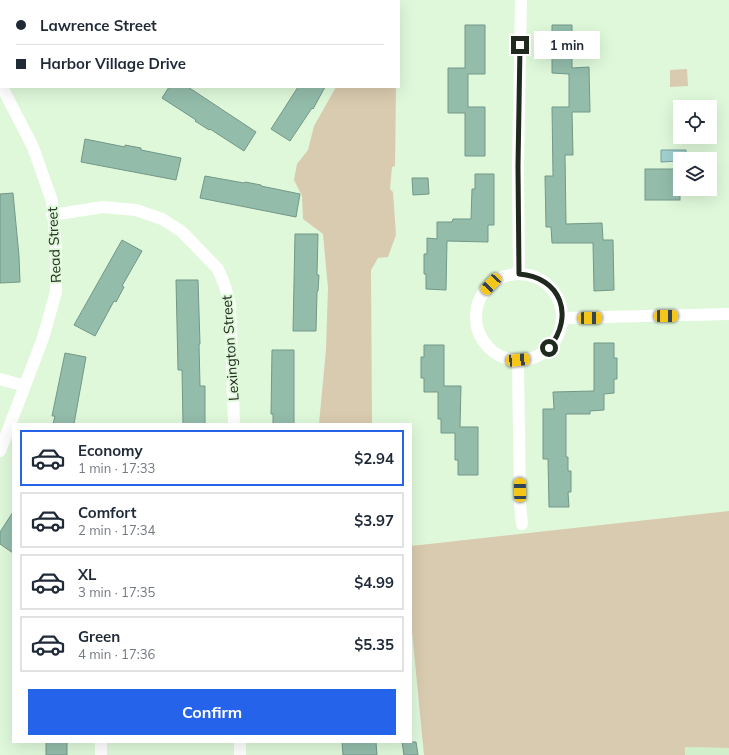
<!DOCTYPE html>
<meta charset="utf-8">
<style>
:root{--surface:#fff;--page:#f6f6f7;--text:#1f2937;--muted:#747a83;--line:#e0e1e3;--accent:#2563eb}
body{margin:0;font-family:Mulish,sans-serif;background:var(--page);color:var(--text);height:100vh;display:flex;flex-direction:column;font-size:15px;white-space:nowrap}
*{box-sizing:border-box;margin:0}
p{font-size:13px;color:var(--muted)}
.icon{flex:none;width:22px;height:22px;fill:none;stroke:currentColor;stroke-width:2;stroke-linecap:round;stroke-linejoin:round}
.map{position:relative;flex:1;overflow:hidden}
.details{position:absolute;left:12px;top:423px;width:400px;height:320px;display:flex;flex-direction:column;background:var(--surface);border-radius:0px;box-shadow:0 4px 16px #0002}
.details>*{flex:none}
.guide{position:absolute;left:0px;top:0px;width:400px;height:88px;box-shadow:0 4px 16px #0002;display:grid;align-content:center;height:88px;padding:0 16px;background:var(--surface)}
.tools{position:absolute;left:673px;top:100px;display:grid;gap:8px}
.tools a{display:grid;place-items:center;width:44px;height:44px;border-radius:0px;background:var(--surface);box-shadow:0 4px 16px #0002;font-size:20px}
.end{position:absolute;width:18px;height:18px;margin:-9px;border:5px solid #20291e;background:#fff;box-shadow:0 0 0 2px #fff}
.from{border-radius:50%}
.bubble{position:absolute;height:28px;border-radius:0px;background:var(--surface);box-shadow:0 4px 16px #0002;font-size:13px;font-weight:700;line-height:28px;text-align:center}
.car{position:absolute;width:12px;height:24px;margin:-12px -6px;border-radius:5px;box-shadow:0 0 3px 1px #0007;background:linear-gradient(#f5c518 24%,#345 0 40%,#f5c518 0 76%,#345 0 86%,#f5c518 0)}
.guide b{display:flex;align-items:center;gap:14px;height:38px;font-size:15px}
.guide b+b{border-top:1px solid var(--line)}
.guide i{width:10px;height:10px;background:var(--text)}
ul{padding:7px 0 0;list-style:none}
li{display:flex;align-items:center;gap:12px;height:56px;margin:0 8px 6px;padding:0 8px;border:2px solid var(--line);border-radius:0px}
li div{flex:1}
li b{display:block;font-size:15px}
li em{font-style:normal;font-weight:700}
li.current{border-color:var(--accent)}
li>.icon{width:36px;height:36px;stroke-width:1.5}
.action{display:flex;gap:8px;margin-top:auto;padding:8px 16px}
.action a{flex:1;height:46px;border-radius:0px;background:var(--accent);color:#fff;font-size:16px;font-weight:700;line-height:46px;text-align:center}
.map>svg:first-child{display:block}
.built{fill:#d1efcb}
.green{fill:#d9cbaf}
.water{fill:#a0cfcf;stroke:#7a9d9a}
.building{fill:#93bcab;stroke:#729888}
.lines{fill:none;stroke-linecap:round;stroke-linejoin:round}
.minor{stroke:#fff;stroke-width:12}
.route{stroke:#20291e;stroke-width:5}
.labels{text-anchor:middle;stroke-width:4;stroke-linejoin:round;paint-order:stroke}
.street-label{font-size:14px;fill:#20291e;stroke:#dff8da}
</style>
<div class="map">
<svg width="729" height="755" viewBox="0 0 729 755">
<rect width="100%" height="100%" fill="#dff8da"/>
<!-- built -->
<path class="built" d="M685,747L729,748V755H685Z"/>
<!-- green -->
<g class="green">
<path d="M687,69L688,86L670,87V70Z"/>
<path d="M336,87H396L395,166L392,167L390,189L393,192L396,235L388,257L378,258L371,270L372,424H319L326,349L328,288L323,234L303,219L302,196L294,180L297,164L308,150L314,126Z"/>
<path d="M729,511V748L685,747V755H424L411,621V546Z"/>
</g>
<!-- water -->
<path class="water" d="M661,150H686V159H680V161L661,162Z"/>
<!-- building -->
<g class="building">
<path d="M465,25H485V74H468V107H485V156H465V113H448V68H465Z"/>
<path d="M552,25H572V68L589,67L590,112H572L573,155H565L566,224L602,223L603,240H613L614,290L594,291L593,243H552L551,227H546L545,176H553L552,107H569V74L552,73Z"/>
<path d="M169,87H188L256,132L244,151L210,129L209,130L195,121L196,120L162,98Z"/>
<path d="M298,87H325L313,109L312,108L290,141L271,129Z"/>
<path d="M85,139L125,147V145L141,148V150L181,158L176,180L81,162Z"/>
<rect x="645" y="169" width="35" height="31"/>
<path d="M475,174H494V225H488V242L447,241L446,290L426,289V274H424V254H427V238L437,239V222H452L453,219H471L472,189H475Z"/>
<path d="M205,176L244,183L245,182L261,185V186L300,194L296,217L200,198Z"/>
<path d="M412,178H428L429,194L413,195Z"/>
<path d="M13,193L19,256L20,282L0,283V194Z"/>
<path d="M295,234H318L317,275H319L318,291L317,292L316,331H293Z"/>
<path d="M122,240L142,251L122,286L124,287L116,302L114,301L95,336L74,325Z"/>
<path d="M176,280H198L200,344H199L200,386H205V424H183L182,370H178Z"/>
<path d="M594,343H614V358H617V379H614V393L604,394V410L590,411V414H566V457H568V471H571V492H568L569,507H549L548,459H543V409H554L553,392L594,391Z"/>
<path d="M424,345H444V386H461L460,427H478V475H458V460H455V433H441V419H438V392H424V378H421V357H424Z"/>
<path d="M272,350H294V424H273V414H271Z"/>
<path d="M65,353L86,357L74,424H53L55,416H52Z"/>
<path d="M13,512V553L0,544V532Z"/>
<rect x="46" y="742" width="21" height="13"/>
<path d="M342,742H376L377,755H343Z"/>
<path d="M402,742H416L418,755H404Z"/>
</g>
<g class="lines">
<!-- minor -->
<g class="minor">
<path d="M10,0V1"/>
<path d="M372,1L380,0"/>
<path d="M52,215L103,207L136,210L162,219L181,231L218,269L225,286L230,305L234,424"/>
<circle cx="519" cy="317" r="43"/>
<path d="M519,274L518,166L521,0"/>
<path d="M563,318L729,314"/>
<path d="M518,360L520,505L522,524"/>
<path d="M0,379L25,386"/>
<path d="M0,451L43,338L56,292V248L52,201L33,147L2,87"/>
<path d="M101,742V755"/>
<path d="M240,742V755"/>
</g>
</g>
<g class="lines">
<!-- route -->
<path class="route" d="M520,45L518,166L519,274C561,277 575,316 549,348"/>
</g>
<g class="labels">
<!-- street labels -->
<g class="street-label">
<text transform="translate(54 245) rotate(-93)" y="5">Read Street</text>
<text transform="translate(230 348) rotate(-94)" y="5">Lexington Street</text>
</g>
</g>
</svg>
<div class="tools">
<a><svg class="icon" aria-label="locate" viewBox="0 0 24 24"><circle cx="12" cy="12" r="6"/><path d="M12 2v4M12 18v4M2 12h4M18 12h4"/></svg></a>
<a><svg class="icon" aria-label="layers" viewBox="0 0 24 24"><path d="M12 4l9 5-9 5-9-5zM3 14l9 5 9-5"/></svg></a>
</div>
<i class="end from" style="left:549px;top:348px"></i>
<i class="end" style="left:520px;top:45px"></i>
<div class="bubble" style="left:534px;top:31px;width:66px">1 min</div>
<i class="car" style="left:491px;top:284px;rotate:223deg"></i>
<i class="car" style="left:666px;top:316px;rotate:89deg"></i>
<i class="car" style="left:590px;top:318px;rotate:89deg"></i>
<i class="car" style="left:518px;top:360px;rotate:84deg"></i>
<i class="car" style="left:520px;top:490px;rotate:359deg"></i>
<div class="guide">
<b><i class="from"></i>Lawrence Street</b>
<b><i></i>Harbor Village Drive</b>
</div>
<section class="details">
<ul>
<li class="current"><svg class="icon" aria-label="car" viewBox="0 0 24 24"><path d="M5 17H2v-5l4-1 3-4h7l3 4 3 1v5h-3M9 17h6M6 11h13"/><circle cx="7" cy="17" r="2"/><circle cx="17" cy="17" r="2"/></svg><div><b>Economy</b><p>1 min · 17:33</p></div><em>$2.94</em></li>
<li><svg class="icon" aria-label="car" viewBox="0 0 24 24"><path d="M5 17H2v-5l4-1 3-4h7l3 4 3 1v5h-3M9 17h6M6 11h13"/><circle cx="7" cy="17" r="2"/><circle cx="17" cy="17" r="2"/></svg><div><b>Comfort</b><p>2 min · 17:34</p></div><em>$3.97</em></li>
<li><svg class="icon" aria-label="car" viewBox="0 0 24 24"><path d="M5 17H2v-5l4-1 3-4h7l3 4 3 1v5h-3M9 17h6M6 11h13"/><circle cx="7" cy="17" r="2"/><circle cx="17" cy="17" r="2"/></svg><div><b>XL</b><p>3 min · 17:35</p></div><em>$4.99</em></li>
<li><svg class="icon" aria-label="car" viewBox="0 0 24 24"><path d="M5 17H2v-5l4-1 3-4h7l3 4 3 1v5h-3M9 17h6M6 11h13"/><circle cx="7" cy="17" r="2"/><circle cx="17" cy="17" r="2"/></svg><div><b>Green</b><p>4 min · 17:36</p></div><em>$5.35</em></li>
</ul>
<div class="action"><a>Confirm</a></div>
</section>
</div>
